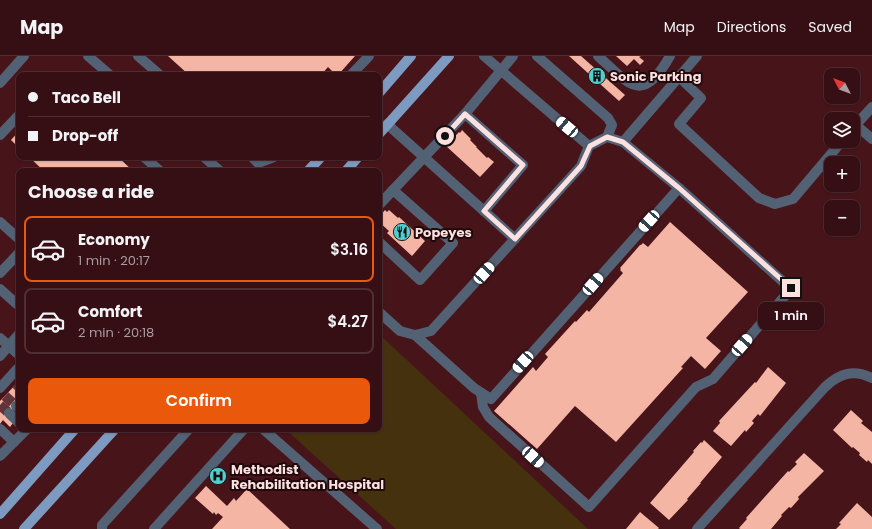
<!DOCTYPE html>
<meta charset="utf-8">
<style>
:root{--surface:#350f14;--page:#3d181d;--text:#f1f3f6;--muted:#aa9ca0;--line:#4f2f34;--accent:#ea580c}
body{margin:0;font-family:Poppins,sans-serif;background:var(--page);color:var(--text);height:100vh;display:flex;flex-direction:column;font-size:15px;white-space:nowrap}
*{box-sizing:border-box;margin:0}
p{font-size:13px;color:var(--muted)}
.icon{flex:none;width:22px;height:22px;fill:none;stroke:currentColor;stroke-width:2;stroke-linecap:round;stroke-linejoin:round}
.map{position:relative;flex:1;overflow:hidden}
.details{position:absolute;left:16px;top:112px;width:366px;height:264px;display:flex;flex-direction:column;background:var(--surface);border-radius:8px;box-shadow:0 1px 3px #0004,0 0 0 1px var(--line)}
.details>*{flex:none}
.banner{position:absolute;left:16px;top:16px;width:366px;height:88px;border-radius:8px;box-shadow:0 1px 3px #0004,0 0 0 1px var(--line);display:grid;align-content:center;height:88px;padding:0 12px;background:var(--surface)}
.needle{width:26px;rotate:312deg}
.controls{position:absolute;left:824px;top:12px;display:grid;gap:8px}
.controls a{display:grid;place-items:center;width:36px;height:36px;border-radius:8px;background:var(--surface);box-shadow:0 1px 3px #0004,0 0 0 1px var(--line);font-size:20px}
.end{position:absolute;width:18px;height:18px;margin:-9px;border:5px solid #fde1e1;background:#111;box-shadow:0 0 0 2px #111}
.from{border-radius:50%}
.bubble{position:absolute;height:28px;border-radius:8px;background:var(--surface);box-shadow:0 1px 3px #0004,0 0 0 1px var(--line);font-size:13px;font-weight:600;line-height:28px;text-align:center}
.car{position:absolute;width:12px;height:24px;margin:-12px -6px;border-radius:5px;box-shadow:0 0 3px 1px #0007;background:linear-gradient(#fff 24%,#345 0 40%,#fff 0 76%,#345 0 86%,#fff 0)}
.banner b{display:flex;align-items:center;gap:14px;height:38px;font-size:15px}
.banner b+b{border-top:1px solid var(--line)}
.banner i{width:10px;height:10px;background:var(--text)}
ul{padding:0;list-style:none}
li{display:flex;align-items:center;gap:12px;height:66px;margin:0 8px 6px;padding:0 4px;border:2px solid var(--line);border-radius:8px}
li div{flex:1}
li b{display:block;font-size:15px}
li em{font-style:normal;font-weight:600}
li.active{border-color:var(--accent)}
li>.icon{width:36px;height:36px;stroke-width:1.5}
h2{padding:0 12px;font-size:18px;line-height:48px}
.cta{display:flex;gap:8px;margin-top:auto;padding:8px 12px}
.cta a{flex:1;height:46px;border-radius:8px;background:var(--accent);color:#fff;font-size:16px;font-weight:600;line-height:46px;text-align:center}
header{display:flex;align-items:center;gap:24px;box-sizing:border-box;height:56px;padding:0 20px;background:var(--surface);border-bottom:1px solid var(--line)}
header strong{font-size:19px}
nav{display:flex;gap:22px;margin-inline-start:auto;font-size:14px}
.map>svg:first-child{display:block}
.green{fill:#46310f}
.building{fill:#f4b5a4}
.lines{fill:none;stroke-linecap:round;stroke-linejoin:round}
.minor-tunnel{stroke:#623338;stroke-width:10;stroke-dasharray:10 5;stroke-linecap:butt}
.minor{stroke:#536174;stroke-width:10}
.major{stroke:#7d9ac0;stroke-width:10}
.route{stroke:#fde1e1;stroke-width:5}
.labels{text-anchor:middle;stroke-width:4;stroke-linejoin:round;paint-order:stroke}
.poi-label{font-size:13px;font-weight:bold;fill:#fde1e1;stroke:#1f090b;text-anchor:start}
</style>
<header>
<strong>Map</strong>
<nav><a>Map</a><a>Directions</a><a>Saved</a></nav>
</header>
<div class="map">
<svg width="872" height="473" viewBox="0 0 872 473">
<rect width="100%" height="100%" fill="#47141a"/>
<!-- green -->
<path class="green" d="M379,278L588,473H396L285,373H379Z"/>
<!-- building -->
<g class="building">
<path d="M168,0H355L338,19H336L328,11L321,19H189Z"/>
<path d="M569,0H581L625,39L619,45Z"/>
<path d="M616,0H641L639,1L644,5L640,9L634,3L627,10Z"/>
<path d="M462,74L471,83L470,84L477,91H476L487,102L488,101L494,106L480,121L446,90L459,76L460,77Z"/>
<path d="M19,75V92L11,84Z"/>
<path d="M29,101H118L133,115H44Z"/>
<path d="M385,154L387,156L389,154L398,162L399,161L425,185L412,200L387,177L389,175L379,166V161Z"/>
<path d="M670,166L748,236L706,282L721,295L705,313L691,300L681,311L683,312L616,386L575,350L537,393L494,355L533,311L536,315L548,301L545,298L575,265L576,266L587,254L589,256L623,217L620,214L621,213L620,212L640,189H641L643,187L648,191Z"/>
<path d="M768,311L786,327L760,360L758,358L752,365L754,367L746,376L745,374L731,390L713,375L720,367L719,365L755,326L756,327Z"/>
<path d="M19,325V346L6,361L13,367L10,371L3,364L0,368V345Z"/>
<path d="M851,354L863,365L861,367L872,376V408L868,404L867,406L859,399L860,397L853,391L852,392L833,374Z"/>
<path d="M704,384L722,401L700,427H701L687,443L688,444L669,464L650,447L694,396L693,395L701,386L702,387Z"/>
<path d="M804,397L824,415L798,441L799,443L791,452L789,451L781,459L782,460L771,473H740L739,472L747,463L746,462L788,415L789,416L797,408L795,406Z"/>
<path d="M206,430L227,450L234,442L236,445L247,433L290,473H212L223,461L218,457L216,459L214,456L213,458L195,442Z"/>
<path d="M857,447L872,461V473H836L841,468L839,467Z"/>
<path d="M640,456L659,472L658,473H626Z"/>
</g>
<g class="lines">
<!-- minor-tunnel -->
<g class="minor-tunnel">
<path d="M16,328L19,331"/>
<path d="M5,340L16,350"/>
<path d="M0,349L9,357"/>
</g>
<!-- minor -->
<g class="minor">
<path d="M88,0L110,19"/>
<path d="M138,0L160,19"/>
<path d="M484,0L589,90L607,81L623,86L697,0"/>
<path d="M537,0L608,62L612,69L607,81"/>
<path d="M598,0C630,29 642,49 670,0"/>
<path d="M351,19L369,0"/>
<path d="M679,21L701,42L679,68L759,142L775,148L793,143L842,85"/>
<path d="M0,27L24,0"/>
<path d="M465,58L513,0"/>
<path d="M387,68L484,155L523,109L465,58L393,134"/>
<path d="M856,69L872,83"/>
<path d="M853,72L872,51"/>
<path d="M0,79L19,59"/>
<path d="M144,101L160,115"/>
<path d="M204,101L220,115"/>
<path d="M252,101L258,107L274,101"/>
<path d="M379,149L393,134L453,187L420,224L379,186"/>
<path d="M484,155L515,183"/>
<path d="M0,166L19,183"/>
<path d="M0,217L19,197"/>
<path d="M0,233L19,250"/>
<path d="M379,256L400,275L415,279L431,275L581,110L589,90"/>
<path d="M415,279L474,332L491,343L679,132L623,86"/>
<path d="M0,282L19,299"/>
<path d="M0,300L19,278"/>
<path d="M0,332L19,311"/>
<path d="M481,337L483,351L489,361L589,451L696,331L713,323L791,233L679,132"/>
<path d="M16,350L19,352"/>
<path d="M9,357L19,367"/>
<path d="M0,373L14,386"/>
<path d="M263,373L377,473"/>
<path d="M0,400L27,373"/>
<path d="M102,473V469L189,373"/>
<path d="M154,473L244,373"/>
<path d="M697,473L825,331C840,317 854,313 872,322"/>
</g>
<!-- major -->
<g class="major">
<path d="M379,37L411,0"/>
<path d="M379,78L449,0"/>
<path d="M308,115L321,101"/>
<path d="M346,115L358,101"/>
<path d="M0,458L75,373"/>
<path d="M24,473L115,373"/>
</g>
</g>
<g class="lines">
<!-- route -->
<path class="route" d="M445,80L465,58L523,109L484,155L515,183L581,110L590,90L607,81L623,86L679,132L791,232"/>
</g>
<!-- icons -->
<defs>
<symbol id="building-disc" viewBox="-11 -11 22 22"><circle r="9.5" fill="#52cdce" stroke="#1f090b"/><path d="M-4-6H4V6H1V3H-1V6H-4ZM-2.5-4.3h1.7v1.8h-1.7ZM.8-4.3h1.7v1.8H.8ZM-2.5-1h1.7V.8h-1.7ZM.8-1h1.7V.8H.8Z" fill="#111"/></symbol>
<symbol id="restaurant-disc" viewBox="-11 -11 22 22"><circle r="9.5" fill="#52cdce" stroke="#1f090b"/><path d="M-5-6h1v4h1v-4h1v4h1v-4h1v5L-1.5 .5V6h-2V.5L-5-1ZM5-6V6H3V1.5H1.5Q1.5-4 5-6Z" fill="#111"/></symbol>
<symbol id="hospital-disc" viewBox="-11 -11 22 22"><circle r="9.5" fill="#52cdce" stroke="#1f090b"/><path d="M-5-5h3v3.5h4V-5h3V5h-3V1.5h-4V5h-3Z" fill="#111"/></symbol>
</defs>
<g fill-rule="evenodd">
<use href="#building-disc" x="587" y="10" width="20" height="20"/>
<use href="#restaurant-disc" x="392" y="166" width="20" height="20"/>
<use href="#hospital-disc" x="208" y="410" width="20" height="20"/>
</g>
<g class="labels">
<!-- poi labels -->
<g class="poi-label">
<text x="610" y="25">Sonic Parking</text>
<text x="415" y="181">Popeyes</text>
<text x="231" y="418">Methodist<tspan x="231" dy="15">Rehabilitation Hospital</tspan></text>
</g>
</g>
</svg>
<div class="controls">
<a><svg class="needle" viewBox="-14 -14 28 28"><path d="M0-13l5 13h-10z" fill="#e53935"/><path d="M0 13l5-13h-10z" fill="#aa9ca0"/></svg></a>
<a><svg class="icon" aria-label="layers" viewBox="0 0 24 24"><path d="M12 4l9 5-9 5-9-5zM3 14l9 5 9-5"/></svg></a>
<a>+</a>
<a>−</a>
</div>
<i class="end from" style="left:445px;top:80px"></i>
<i class="end" style="left:791px;top:232px"></i>
<div class="bubble" style="left:758px;top:246px;width:66px">1 min</div>
<i class="car" style="left:567px;top:71px;rotate:310deg"></i>
<i class="car" style="left:649px;top:165px;rotate:222deg"></i>
<i class="car" style="left:484px;top:217px;rotate:42deg"></i>
<i class="car" style="left:593px;top:228px;rotate:41deg"></i>
<i class="car" style="left:742px;top:289px;rotate:41deg"></i>
<i class="car" style="left:523px;top:306px;rotate:222deg"></i>
<i class="car" style="left:533px;top:401px;rotate:132deg"></i>
<div class="banner">
<b><i class="from"></i>Taco Bell</b>
<b><i></i>Drop-off</b>
</div>
<section class="details">
<h2>Choose a ride</h2>
<ul>
<li class="active"><svg class="icon" aria-label="car" viewBox="0 0 24 24"><path d="M5 17H2v-5l4-1 3-4h7l3 4 3 1v5h-3M9 17h6M6 11h13"/><circle cx="7" cy="17" r="2"/><circle cx="17" cy="17" r="2"/></svg><div><b>Economy</b><p>1 min · 20:17</p></div><em>$3.16</em></li>
<li><svg class="icon" aria-label="car" viewBox="0 0 24 24"><path d="M5 17H2v-5l4-1 3-4h7l3 4 3 1v5h-3M9 17h6M6 11h13"/><circle cx="7" cy="17" r="2"/><circle cx="17" cy="17" r="2"/></svg><div><b>Comfort</b><p>2 min · 20:18</p></div><em>$4.27</em></li>
</ul>
<div class="cta"><a>Confirm</a></div>
</section>
</div>
